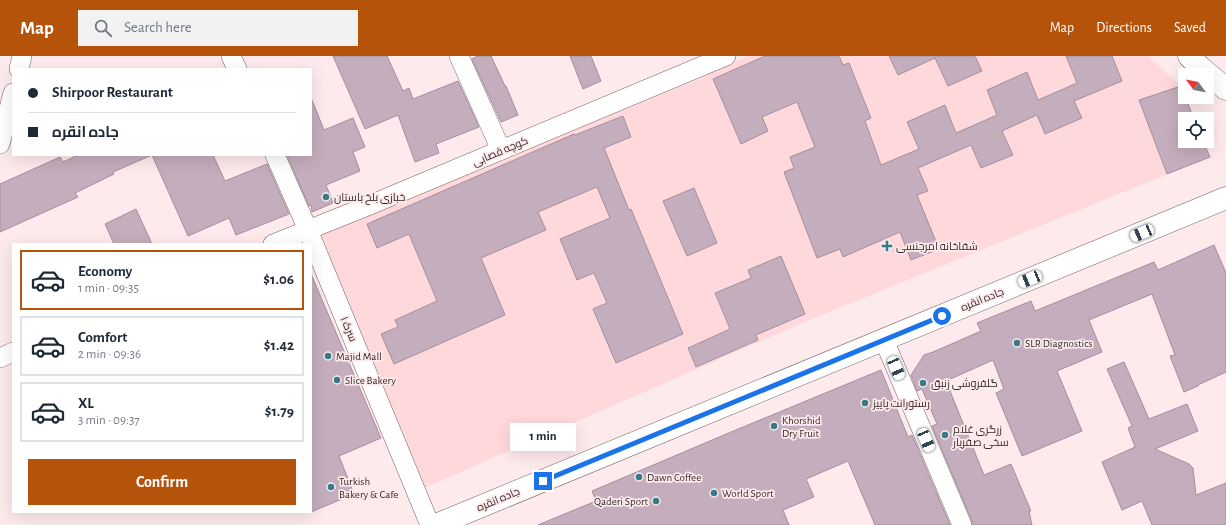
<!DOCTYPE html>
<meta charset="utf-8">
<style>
:root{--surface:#fff;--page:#f2f2f3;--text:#1f2937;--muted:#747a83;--line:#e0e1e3;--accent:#b45309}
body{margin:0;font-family:"Alegreya Sans",Cairo,sans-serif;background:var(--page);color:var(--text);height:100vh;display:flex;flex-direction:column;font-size:15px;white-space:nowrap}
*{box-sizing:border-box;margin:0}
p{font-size:13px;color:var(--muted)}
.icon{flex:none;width:22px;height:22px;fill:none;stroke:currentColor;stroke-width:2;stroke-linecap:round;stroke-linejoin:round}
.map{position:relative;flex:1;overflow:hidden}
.sheet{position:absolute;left:12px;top:187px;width:300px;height:270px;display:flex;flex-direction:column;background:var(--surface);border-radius:0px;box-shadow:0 4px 16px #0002}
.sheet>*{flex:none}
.top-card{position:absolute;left:12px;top:12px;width:300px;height:88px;border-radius:0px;box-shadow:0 4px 16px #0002;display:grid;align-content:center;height:88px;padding:0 16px;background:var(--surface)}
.needle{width:26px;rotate:302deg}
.controls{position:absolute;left:1178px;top:12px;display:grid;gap:8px}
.controls a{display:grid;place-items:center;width:36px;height:36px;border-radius:0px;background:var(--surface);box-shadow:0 4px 16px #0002;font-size:20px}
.end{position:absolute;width:18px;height:18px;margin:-9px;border:5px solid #1a73e8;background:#fff;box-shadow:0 0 0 2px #fff}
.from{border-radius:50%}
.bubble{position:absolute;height:28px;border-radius:0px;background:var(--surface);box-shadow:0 4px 16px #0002;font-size:13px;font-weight:600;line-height:28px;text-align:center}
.car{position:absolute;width:12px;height:24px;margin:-12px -6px;border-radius:5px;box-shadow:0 0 3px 1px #0007;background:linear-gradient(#fff 24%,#345 0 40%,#fff 0 76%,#345 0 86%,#fff 0)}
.top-card b{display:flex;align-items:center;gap:14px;height:38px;font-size:15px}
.top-card b+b{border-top:1px solid var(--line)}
.top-card i{width:10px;height:10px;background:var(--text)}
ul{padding:7px 0 0;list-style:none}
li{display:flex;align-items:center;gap:12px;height:60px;margin:0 8px 6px;padding:0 8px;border:2px solid var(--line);border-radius:0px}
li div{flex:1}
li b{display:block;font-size:15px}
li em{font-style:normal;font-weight:600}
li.current{border-color:var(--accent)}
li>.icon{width:36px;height:36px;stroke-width:1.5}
.cta{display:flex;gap:8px;margin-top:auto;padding:8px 16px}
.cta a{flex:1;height:46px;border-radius:0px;background:var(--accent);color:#fff;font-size:16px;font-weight:600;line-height:46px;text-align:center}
header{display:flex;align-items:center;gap:24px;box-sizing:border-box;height:56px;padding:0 20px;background:var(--accent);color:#fff}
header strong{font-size:19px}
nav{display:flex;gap:22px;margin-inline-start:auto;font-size:14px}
.search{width:280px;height:36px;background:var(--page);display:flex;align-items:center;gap:10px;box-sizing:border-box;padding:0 14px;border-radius:0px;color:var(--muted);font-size:15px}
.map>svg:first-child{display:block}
.built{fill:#ffd8dc}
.building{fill:#c4adbc;stroke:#a58f9d}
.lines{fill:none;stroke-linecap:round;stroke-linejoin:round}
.street-casing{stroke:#775e60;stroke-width:20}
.secondary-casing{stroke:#775e60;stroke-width:23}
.street{stroke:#fff;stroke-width:19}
.secondary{stroke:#fff;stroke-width:22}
.route{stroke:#1a73e8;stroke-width:5}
.poi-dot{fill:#357c86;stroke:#fdeaec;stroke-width:1.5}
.labels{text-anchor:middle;stroke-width:3.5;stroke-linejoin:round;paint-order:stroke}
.street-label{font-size:11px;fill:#352a2b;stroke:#fdeaec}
.poi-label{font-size:11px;fill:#352a2b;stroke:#fdeaec;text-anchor:start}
</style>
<header>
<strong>Map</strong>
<div class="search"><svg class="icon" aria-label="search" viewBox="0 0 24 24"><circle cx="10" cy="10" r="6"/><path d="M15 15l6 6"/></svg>Search here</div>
<nav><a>Map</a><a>Directions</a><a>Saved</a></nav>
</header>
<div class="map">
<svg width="1226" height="469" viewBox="0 0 1226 469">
<rect width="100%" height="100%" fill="#fdeaec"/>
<!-- built -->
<path class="built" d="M748,0H1148L1181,30L1194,63H1185V85H1203L1210,101L814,262L424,432L317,180L709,19L742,95L708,17Z"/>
<!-- building -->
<g class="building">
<path d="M333,0H387L403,35L409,32L413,43L458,25L479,71L436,88L439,97L415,106L398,59L365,73Z"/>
<path d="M478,0H491L505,30H506L518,59L501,66L472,3Z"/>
<path d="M570,0H591L601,25L583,33Z"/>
<path d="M765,0H839L843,9L849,7L871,62L865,65L881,109L919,93L907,66L945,49L956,77L997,59L987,34L1027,16L1038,44L1077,27L1066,0H1112L1122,25L1074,45L1082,62L1045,78L1037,59L1002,75L1013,99L981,112L971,89L918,112L928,135L917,139L939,193L911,204L900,176L843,201L840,193L817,202L784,116L794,112L790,101L815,91L797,46L762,61L768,75L741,88L713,23Z"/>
<path d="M889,0H975L982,15L948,30L935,2L898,19Z"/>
<path d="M1181,30L1194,63H1185V85H1203L1210,101L1167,118L1139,44Z"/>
<path d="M311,44H312L324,74L353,62L365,91L353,96L360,115L326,129L333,147L312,156L311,149L309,150L287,99H311Z"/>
<path d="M623,60L631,81L604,92L629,154L631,153L683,278L616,307L593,253L607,247L594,217L577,224L560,183L610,162L597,131L538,156L546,174L481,202L505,259L394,308L381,278L398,271L395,264L437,245L409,178L377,192L367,168L574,78L575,79Z"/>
<path d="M78,99H152L113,116L114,118L75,137L78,141L0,176V128L60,101L63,106Z"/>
<path d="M152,99H213L225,125L267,108L289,158L236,179L229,162L188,180Z"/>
<path d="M694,132L717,187L687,200L663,145Z"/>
<path d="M136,153L152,188H114L105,168Z"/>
<path d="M1214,189L1226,217V316L1198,329V330L1184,336L1170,300L1175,299L1152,238L1089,264L1102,296L1057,315L1082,375L1022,400L996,337L1004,333L993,304L946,325L984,419L1011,408L1031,455H1029L1032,469H973L972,465L932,370L937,368L922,333L917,335L911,319L924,299L933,296L981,275L977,267L1031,245L1035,255L1154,206L1158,214Z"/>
<path d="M781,200L805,258L756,279L758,284L696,311L688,292L730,273L715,237L751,222L748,214Z"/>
<path d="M311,218L381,382L339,400L354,438L311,456Z"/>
<path d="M1124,306L1149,363L1187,348L1198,375L1155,393L1189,408L1193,412L1196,439L1226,427V469H1152L1142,445L1122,454L1102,406L1135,391L1128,372L1132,370L1107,313Z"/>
<path d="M881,314L908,381L912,379L950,469H875L848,405L806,423L814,441L783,454L789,469H538L596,445L592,435L731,376Z"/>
</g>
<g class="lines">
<defs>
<g id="street">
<path d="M231,0L237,13"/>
<path d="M459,0L501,94"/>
<path d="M19,13L22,0"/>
<path d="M0,88L13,37"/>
<path d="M275,99L308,174L430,469"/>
<path d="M273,188L370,149L726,0"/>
<path d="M884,284L962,469"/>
<path d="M0,302L13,296"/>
</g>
<g id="secondary">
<path d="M1189,0L1200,11L1226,33"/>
<path d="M436,469L1226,142"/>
</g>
</defs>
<!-- street casing -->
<use href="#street" class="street-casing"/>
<!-- secondary casing -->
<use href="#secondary" class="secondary-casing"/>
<!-- street -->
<use href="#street" class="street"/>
<!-- secondary -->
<use href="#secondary" class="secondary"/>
</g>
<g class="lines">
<!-- route -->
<path class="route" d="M543,425L942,260"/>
</g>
<!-- markers -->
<g class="poi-dot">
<circle cx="326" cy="141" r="4"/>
<path d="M885 184h4v4h4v4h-4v4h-4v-4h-4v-4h4z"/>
<circle cx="1017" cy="287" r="4"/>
<circle cx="328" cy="300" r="4"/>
<circle cx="337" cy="324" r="4"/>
<circle cx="923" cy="327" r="4"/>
<circle cx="865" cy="347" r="4"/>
<circle cx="774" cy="370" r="4"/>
<circle cx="945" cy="379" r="4"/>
<circle cx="639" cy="421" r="4"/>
<circle cx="331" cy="431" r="4"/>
<circle cx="714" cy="437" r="4"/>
<circle cx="656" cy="445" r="4"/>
</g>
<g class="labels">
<!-- street labels -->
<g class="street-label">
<text transform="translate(500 95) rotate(-23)" y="4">کوچه قصابی</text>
<text transform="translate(982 243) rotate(-22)" y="4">جادہ انقرہ</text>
<text transform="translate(349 273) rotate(67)" y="4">سرک ۱</text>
<text transform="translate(498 443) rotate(-23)" y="4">جاده انقره</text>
</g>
<!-- poi labels -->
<g class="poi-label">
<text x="334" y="145">خبازی بلخ باستان</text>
<text x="896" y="194">شفاخانه امرجنسی</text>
<text x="1025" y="291">SLR Diagnostics</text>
<text x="336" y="304">Majid Mall</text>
<text x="345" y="328">Slice Bakery</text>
<text x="931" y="331">گلفروشی زنبق</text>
<text x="873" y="351">رستورانت پاییز</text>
<text x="782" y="368">Khorshid<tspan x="782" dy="13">Dry Fruit</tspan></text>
<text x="953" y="377">زرگری غلام<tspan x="953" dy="13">سخی صفریار</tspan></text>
<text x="647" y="425">Dawn Coffee</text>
<text x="339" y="429">Turkish<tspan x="339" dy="13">Bakery &amp; Cafe</tspan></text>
<text x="722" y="441">World Sport</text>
<text x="648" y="449" text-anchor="end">Qaderi Sport</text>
</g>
</g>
</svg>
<div class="controls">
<a><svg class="needle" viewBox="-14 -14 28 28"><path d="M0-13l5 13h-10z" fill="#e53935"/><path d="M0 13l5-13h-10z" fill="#747a83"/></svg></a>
<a><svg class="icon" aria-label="locate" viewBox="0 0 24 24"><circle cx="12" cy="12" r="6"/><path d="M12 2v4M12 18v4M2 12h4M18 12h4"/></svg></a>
</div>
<i class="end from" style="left:942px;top:260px"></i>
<i class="end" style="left:543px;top:425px"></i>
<div class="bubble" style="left:510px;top:367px;width:66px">1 min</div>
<i class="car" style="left:1142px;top:177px;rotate:247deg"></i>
<i class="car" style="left:1030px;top:223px;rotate:248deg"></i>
<i class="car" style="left:896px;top:312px;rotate:157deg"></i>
<i class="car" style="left:926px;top:384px;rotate:157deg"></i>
<div class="top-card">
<b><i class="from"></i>Shirpoor Restaurant</b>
<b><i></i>جاده انقره</b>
</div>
<section class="sheet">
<ul>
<li class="current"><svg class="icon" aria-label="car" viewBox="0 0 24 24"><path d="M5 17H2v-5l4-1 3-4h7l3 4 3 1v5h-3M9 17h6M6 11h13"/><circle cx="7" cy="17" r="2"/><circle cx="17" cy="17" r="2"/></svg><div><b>Economy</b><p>1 min · 09:35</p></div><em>$1.06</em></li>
<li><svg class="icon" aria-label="car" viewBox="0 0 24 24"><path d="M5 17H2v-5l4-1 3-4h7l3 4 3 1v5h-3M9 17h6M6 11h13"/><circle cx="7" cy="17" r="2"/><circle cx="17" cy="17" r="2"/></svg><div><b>Comfort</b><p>2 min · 09:36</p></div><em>$1.42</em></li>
<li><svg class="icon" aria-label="car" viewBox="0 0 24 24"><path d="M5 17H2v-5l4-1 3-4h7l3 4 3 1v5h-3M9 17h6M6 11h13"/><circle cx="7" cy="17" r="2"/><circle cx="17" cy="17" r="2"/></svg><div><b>XL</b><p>3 min · 09:37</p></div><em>$1.79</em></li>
</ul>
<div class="cta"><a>Confirm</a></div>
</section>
</div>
